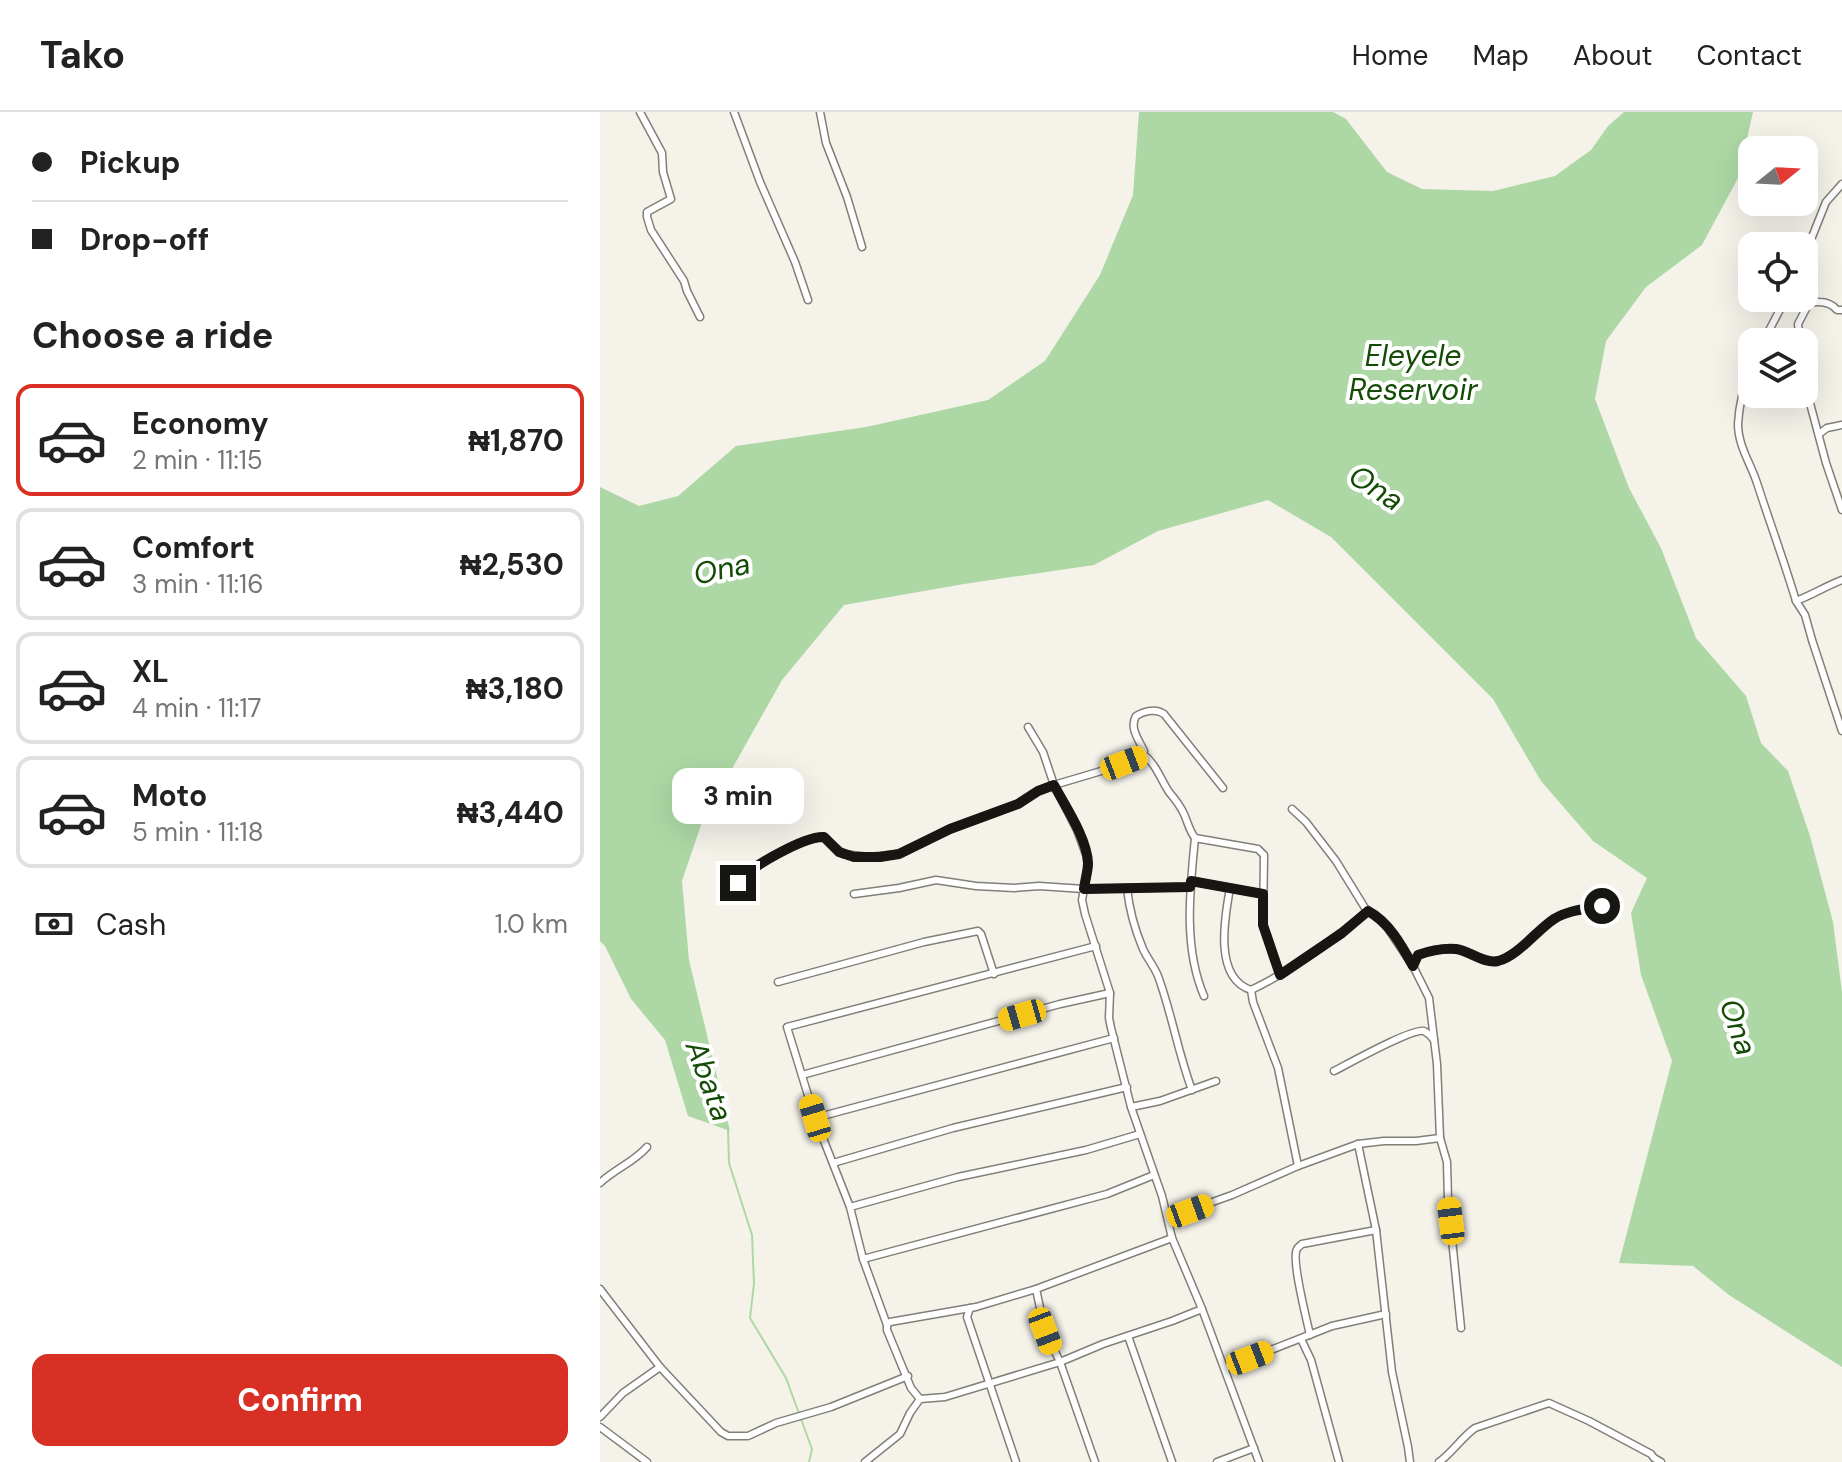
<!DOCTYPE html>
<meta charset="utf-8">
<style>
:root{--surface:#fff;--page:#f2f2f2;--text:#222;--muted:#767676;--line:#e0e0e0;--accent:#d93025}
body{margin:0;font-family:"DM Sans",sans-serif;background:var(--page);color:var(--text);height:100vh;display:flex;flex-direction:column;font-size:30px;white-space:nowrap}
*{box-sizing:border-box;margin:0}
p{font-size:26px;color:var(--muted)}
.icon{flex:none;width:44px;height:44px;fill:none;stroke:currentColor;stroke-width:2;stroke-linecap:round;stroke-linejoin:round}
.map{position:relative;flex:1;overflow:hidden}
.sheet{display:flex;flex-direction:column;background:var(--surface);width:600px}
.sheet>*{flex:none}
.top-card{display:grid;align-content:center;height:176px;padding:0 32px;background:var(--surface)}
.needle{width:52px;rotate:72deg}
.buttons{position:absolute;left:1138px;top:24px;display:grid;gap:16px}
.buttons a{display:grid;place-items:center;width:80px;height:80px;border-radius:16px;background:var(--surface);box-shadow:0 8px 32px #0002;font-size:40px}
.end{position:absolute;width:36px;height:36px;margin:-18px;border:10px solid #171613;background:#fff;box-shadow:0 0 0 4px #fff}
.from{border-radius:50%}
.bubble{position:absolute;height:56px;border-radius:16px;background:var(--surface);box-shadow:0 8px 32px #0002;font-size:26px;font-weight:700;line-height:56px;text-align:center}
.car{position:absolute;width:24px;height:48px;margin:-24px -12px;border-radius:10px;box-shadow:0 0 6px 2px #0007;background:linear-gradient(#f5c518 24%,#345 0 40%,#f5c518 0 76%,#345 0 86%,#f5c518 0)}
.top-card b{display:flex;align-items:center;gap:28px;height:76px;font-size:30px}
.top-card b+b{border-top:2px solid var(--line)}
.top-card i{width:20px;height:20px;background:var(--text)}
ul{padding:0;list-style:none}
li{display:flex;align-items:center;gap:24px;height:112px;margin:0 16px 12px;padding:0 16px;border:4px solid var(--line);border-radius:16px}
li div{flex:1}
li b{display:block;font-size:30px}
li em{font-style:normal;font-weight:700}
li.active{border-color:var(--accent)}
li>.icon{width:72px;height:72px;stroke-width:1.5}
h2{padding:0 32px;font-size:36px;line-height:96px}
.pay{display:flex;align-items:center;gap:20px;height:88px;padding:0 32px;font-size:30px}
.pay p{margin-inline-start:auto}
.action{display:flex;gap:16px;margin-top:auto;padding:16px 32px}
.action a{flex:1;height:92px;border-radius:16px;background:var(--accent);color:#fff;font-size:32px;font-weight:700;line-height:92px;text-align:center}
header{display:flex;align-items:center;gap:48px;box-sizing:border-box;height:112px;padding:0 40px;background:var(--surface);border-bottom:2px solid var(--line)}
header strong{font-size:38px}
nav{display:flex;gap:44px;margin-inline-start:auto;font-size:28px}
main{display:flex;flex:1;min-height:0}
.map>svg:first-child{display:block}
.water{fill:#add8a5}
.lines{fill:none;stroke-linecap:round;stroke-linejoin:round}
.stream{stroke:#add8a5;stroke-width:2}
.street-casing{stroke:#817f77;stroke-width:9}
.street{stroke:#fff;stroke-width:6}
.route{stroke:#171613;stroke-width:10}
.labels{text-anchor:middle;stroke-width:8;stroke-linejoin:round;paint-order:stroke}
.water-label{font-size:30px;font-style:italic;fill:#144c06;stroke:#fff}
</style>
<header>
<strong>Tako</strong>
<nav><a>Home</a><a>Map</a><a>About</a><a>Contact</a></nav>
</header>
<main>
<section class="sheet">
<div class="top-card">
<b><i class="from"></i>Pickup</b>
<b><i></i>Drop-off</b>
</div>
<h2>Choose a ride</h2>
<ul>
<li class="active"><svg class="icon" aria-label="car" viewBox="0 0 24 24"><path d="M5 17H2v-5l4-1 3-4h7l3 4 3 1v5h-3M9 17h6M6 11h13"/><circle cx="7" cy="17" r="2"/><circle cx="17" cy="17" r="2"/></svg><div><b>Economy</b><p>2 min · 11:15</p></div><em>₦1,870</em></li>
<li><svg class="icon" aria-label="car" viewBox="0 0 24 24"><path d="M5 17H2v-5l4-1 3-4h7l3 4 3 1v5h-3M9 17h6M6 11h13"/><circle cx="7" cy="17" r="2"/><circle cx="17" cy="17" r="2"/></svg><div><b>Comfort</b><p>3 min · 11:16</p></div><em>₦2,530</em></li>
<li><svg class="icon" aria-label="car" viewBox="0 0 24 24"><path d="M5 17H2v-5l4-1 3-4h7l3 4 3 1v5h-3M9 17h6M6 11h13"/><circle cx="7" cy="17" r="2"/><circle cx="17" cy="17" r="2"/></svg><div><b>XL</b><p>4 min · 11:17</p></div><em>₦3,180</em></li>
<li><svg class="icon" aria-label="car" viewBox="0 0 24 24"><path d="M5 17H2v-5l4-1 3-4h7l3 4 3 1v5h-3M9 17h6M6 11h13"/><circle cx="7" cy="17" r="2"/><circle cx="17" cy="17" r="2"/></svg><div><b>Moto</b><p>5 min · 11:18</p></div><em>₦3,440</em></li>
</ul>
<div class="pay"><svg class="icon" aria-label="cash" viewBox="0 0 24 24"><path d="M3 7h18v10H3z"/><circle cx="12" cy="12" r="2"/></svg>Cash<p>1.0 km</p></div>
<div class="action"><a>Confirm</a></div>
</section>
<div class="map">
<svg width="1242" height="1350" viewBox="0 0 1242 1350">
<rect width="100%" height="100%" fill="#f4f2e9"/>
<!-- water -->
<path class="water" d="M539,0H733L746,7L787,60L822,77L893,79L955,64L991,38L1008,14L1024,0H1153L1138,66L1102,133L1046,175L1006,229L995,287L1029,376L1061,436L1096,526L1146,584L1161,631L1188,659L1210,724L1233,810L1242,880V1255L1129,1183L1093,1154L1019,1151L1072,949L1041,863L1031,801L1047,766L993,729L941,669L893,587L731,425L668,388L558,419L494,453L364,472L244,493L182,568L102,710L82,769L89,848L130,1019L88,1004L65,928L31,887L5,834L0,829V375L39,394L78,384L136,334L266,315L388,288L445,249L500,163L533,83Z"/>
<g class="lines">
<!-- stream -->
<path class="stream" d="M128,1018L129,1051L152,1123L154,1172L150,1206L186,1266L212,1337L209,1350"/>
<defs>
<g id="street">
<path d="M40,0L62,41L63,60L71,87L47,100V105L51,118L84,169L87,179L100,205"/>
<path d="M134,0L160,70L195,150L208,188"/>
<path d="M220,0L226,31L247,85L262,135"/>
<path d="M1204,145L1226,90L1242,72"/>
<path d="M1163,230L1186,186"/>
<path d="M1200,230L1198,212L1209,191C1219,189 1230,189 1237,198H1242"/>
<path d="M1152,252C1145,270 1139,293 1138,312C1138,334 1151,352 1157,371C1170,411 1184,449 1196,489C1212,483 1226,474 1242,468"/>
<path d="M1204,269L1226,351L1242,398"/>
<path d="M1219,322L1227,316L1242,313"/>
<path d="M1196,489L1205,503L1212,528L1242,619"/>
<path d="M428,615L443,640L454,673L477,718L487,745L488,755L482,788L485,802L510,881L509,906L511,916L531,995L562,1084L572,1126L602,1197L659,1350"/>
<path d="M692,697L706,710L736,749L765,796L785,812L813,854L829,886L837,952L840,1026L847,1050L848,1088L861,1216"/>
<path d="M595,726L658,737L664,743L663,813L680,863"/>
<path d="M591,769L663,782"/>
<path d="M527,776C529,796 535,818 543,837C547,846 554,854 558,864C572,902 578,941 592,978"/>
<path d="M630,776C625,804 613,866 651,878"/>
<path d="M254,782L299,776L336,768L376,774L414,776L439,774L484,777L590,775"/>
<path d="M139,788C137,781 135,776 139,769C147,754 208,724 224,725L243,742L269,745L299,742L350,717L418,692L438,679L454,673L508,657L543,642"/>
<path d="M813,854L818,843C829,839 843,836 855,837C871,838 886,855 902,848C921,840 934,822 950,810C965,798 985,797 1002,794"/>
<path d="M178,870L324,830L378,819L381,822L394,862"/>
<path d="M651,878L653,890L678,956L698,1054"/>
<path d="M651,878C693,858 732,829 768,799"/>
<path d="M604,884C583,835 590,777 595,726C589,718 588,711 584,702C580,693 575,687 569,680C560,666 556,652 543,642L544,639C539,628 529,616 536,604C544,599 556,596 564,602L623,676"/>
<path d="M734,959C748,952 812,916 824,919C828,921 832,925 834,928"/>
<path d="M202,963L460,892L510,881"/>
<path d="M531,995L560,989L616,969"/>
<path d="M215,1006L514,926"/>
<path d="M758,1032L776,1118L792,1260L808,1335L810,1350"/>
<path d="M233,1051L353,1016L527,975"/>
<path d="M0,1071C15,1057 34,1050 47,1035"/>
<path d="M250,1095L358,1065L486,1038L540,1022"/>
<path d="M568,1106L632,1083L698,1054L758,1032L784,1029H816L840,1026"/>
<path d="M263,1147L507,1082L554,1063"/>
<path d="M0,1177L60,1255L121,1320L128,1324H148L176,1311L231,1295L308,1264"/>
<path d="M436,1177L445,1219L460,1250L495,1350"/>
<path d="M370,1196L367,1205L416,1350"/>
<path d="M287,1213L290,1210L376,1195L436,1177L572,1126"/>
<path d="M710,1223C707,1209 691,1147 697,1137C698,1135 700,1134 702,1132L776,1118"/>
<path d="M528,1224L572,1350"/>
<path d="M701,1227L711,1248L739,1350"/>
<path d="M625,1256L732,1214L786,1202"/>
<path d="M320,1287L311,1276L287,1218V1213L263,1147L250,1095L215,1006L187,915L496,834"/>
<path d="M0,1305L23,1281L60,1255"/>
<path d="M0,1315L47,1350"/>
<path d="M265,1350L300,1322L310,1301L320,1287L345,1285L460,1250L503,1232L572,1209L602,1197"/>
<path d="M617,1350L654,1336"/>
<path d="M839,1350C853,1340 861,1326 875,1316L949,1291L989,1309L1051,1342L1054,1346L1061,1350"/>
</g>
</defs>
<!-- street casing -->
<use href="#street" class="street-casing"/>
<!-- street -->
<use href="#street" class="street"/>
</g>
<g class="lines">
<!-- route -->
<path class="route" d="M138,771C149,755 205,724 224,725L239,740L254,745H280L299,742L350,717L418,692L438,679L454,673C465,694 487,726 488,751C488,759 485,768 484,777L590,775L591,769L663,782V813L680,863L742,821L768,799C789,810 802,834 813,854L818,843C829,839 844,836 856,837C870,839 884,852 898,849C918,844 937,818 954,807C968,798 986,797 1002,794"/>
</g>
<g class="labels">
<!-- water labels -->
<g class="water-label">
<text x="813" y="254">Eleyele<tspan x="813" dy="34">Reservoir</tspan></text>
<text transform="translate(776 376) rotate(33)" y="10">Ona</text>
<text transform="translate(122 457) rotate(-12)" y="10">Ona</text>
<text transform="translate(1138 915) rotate(71)" y="10">Ona</text>
<text transform="translate(109 969) rotate(70)" y="10">Abata</text>
</g>
</g>
</svg>
<div class="buttons">
<a><svg class="needle" viewBox="-14 -14 28 28"><path d="M0-13l5 13h-10z" fill="#e53935"/><path d="M0 13l5-13h-10z" fill="#767676"/></svg></a>
<a><svg class="icon" aria-label="locate" viewBox="0 0 24 24"><circle cx="12" cy="12" r="6"/><path d="M12 2v4M12 18v4M2 12h4M18 12h4"/></svg></a>
<a><svg class="icon" aria-label="layers" viewBox="0 0 24 24"><path d="M12 4l9 5-9 5-9-5zM3 14l9 5 9-5"/></svg></a>
</div>
<i class="end from" style="left:1002px;top:794px"></i>
<i class="end" style="left:138px;top:771px"></i>
<div class="bubble" style="left:72px;top:656px;width:132px">3 min</div>
<i class="car" style="left:524px;top:651px;rotate:69deg"></i>
<i class="car" style="left:422px;top:903px;rotate:254deg"></i>
<i class="car" style="left:215px;top:1006px;rotate:343deg"></i>
<i class="car" style="left:590px;top:1099px;rotate:70deg"></i>
<i class="car" style="left:851px;top:1109px;rotate:353deg"></i>
<i class="car" style="left:445px;top:1219px;rotate:159deg"></i>
<i class="car" style="left:650px;top:1246px;rotate:69deg"></i>
</div>
</main>
